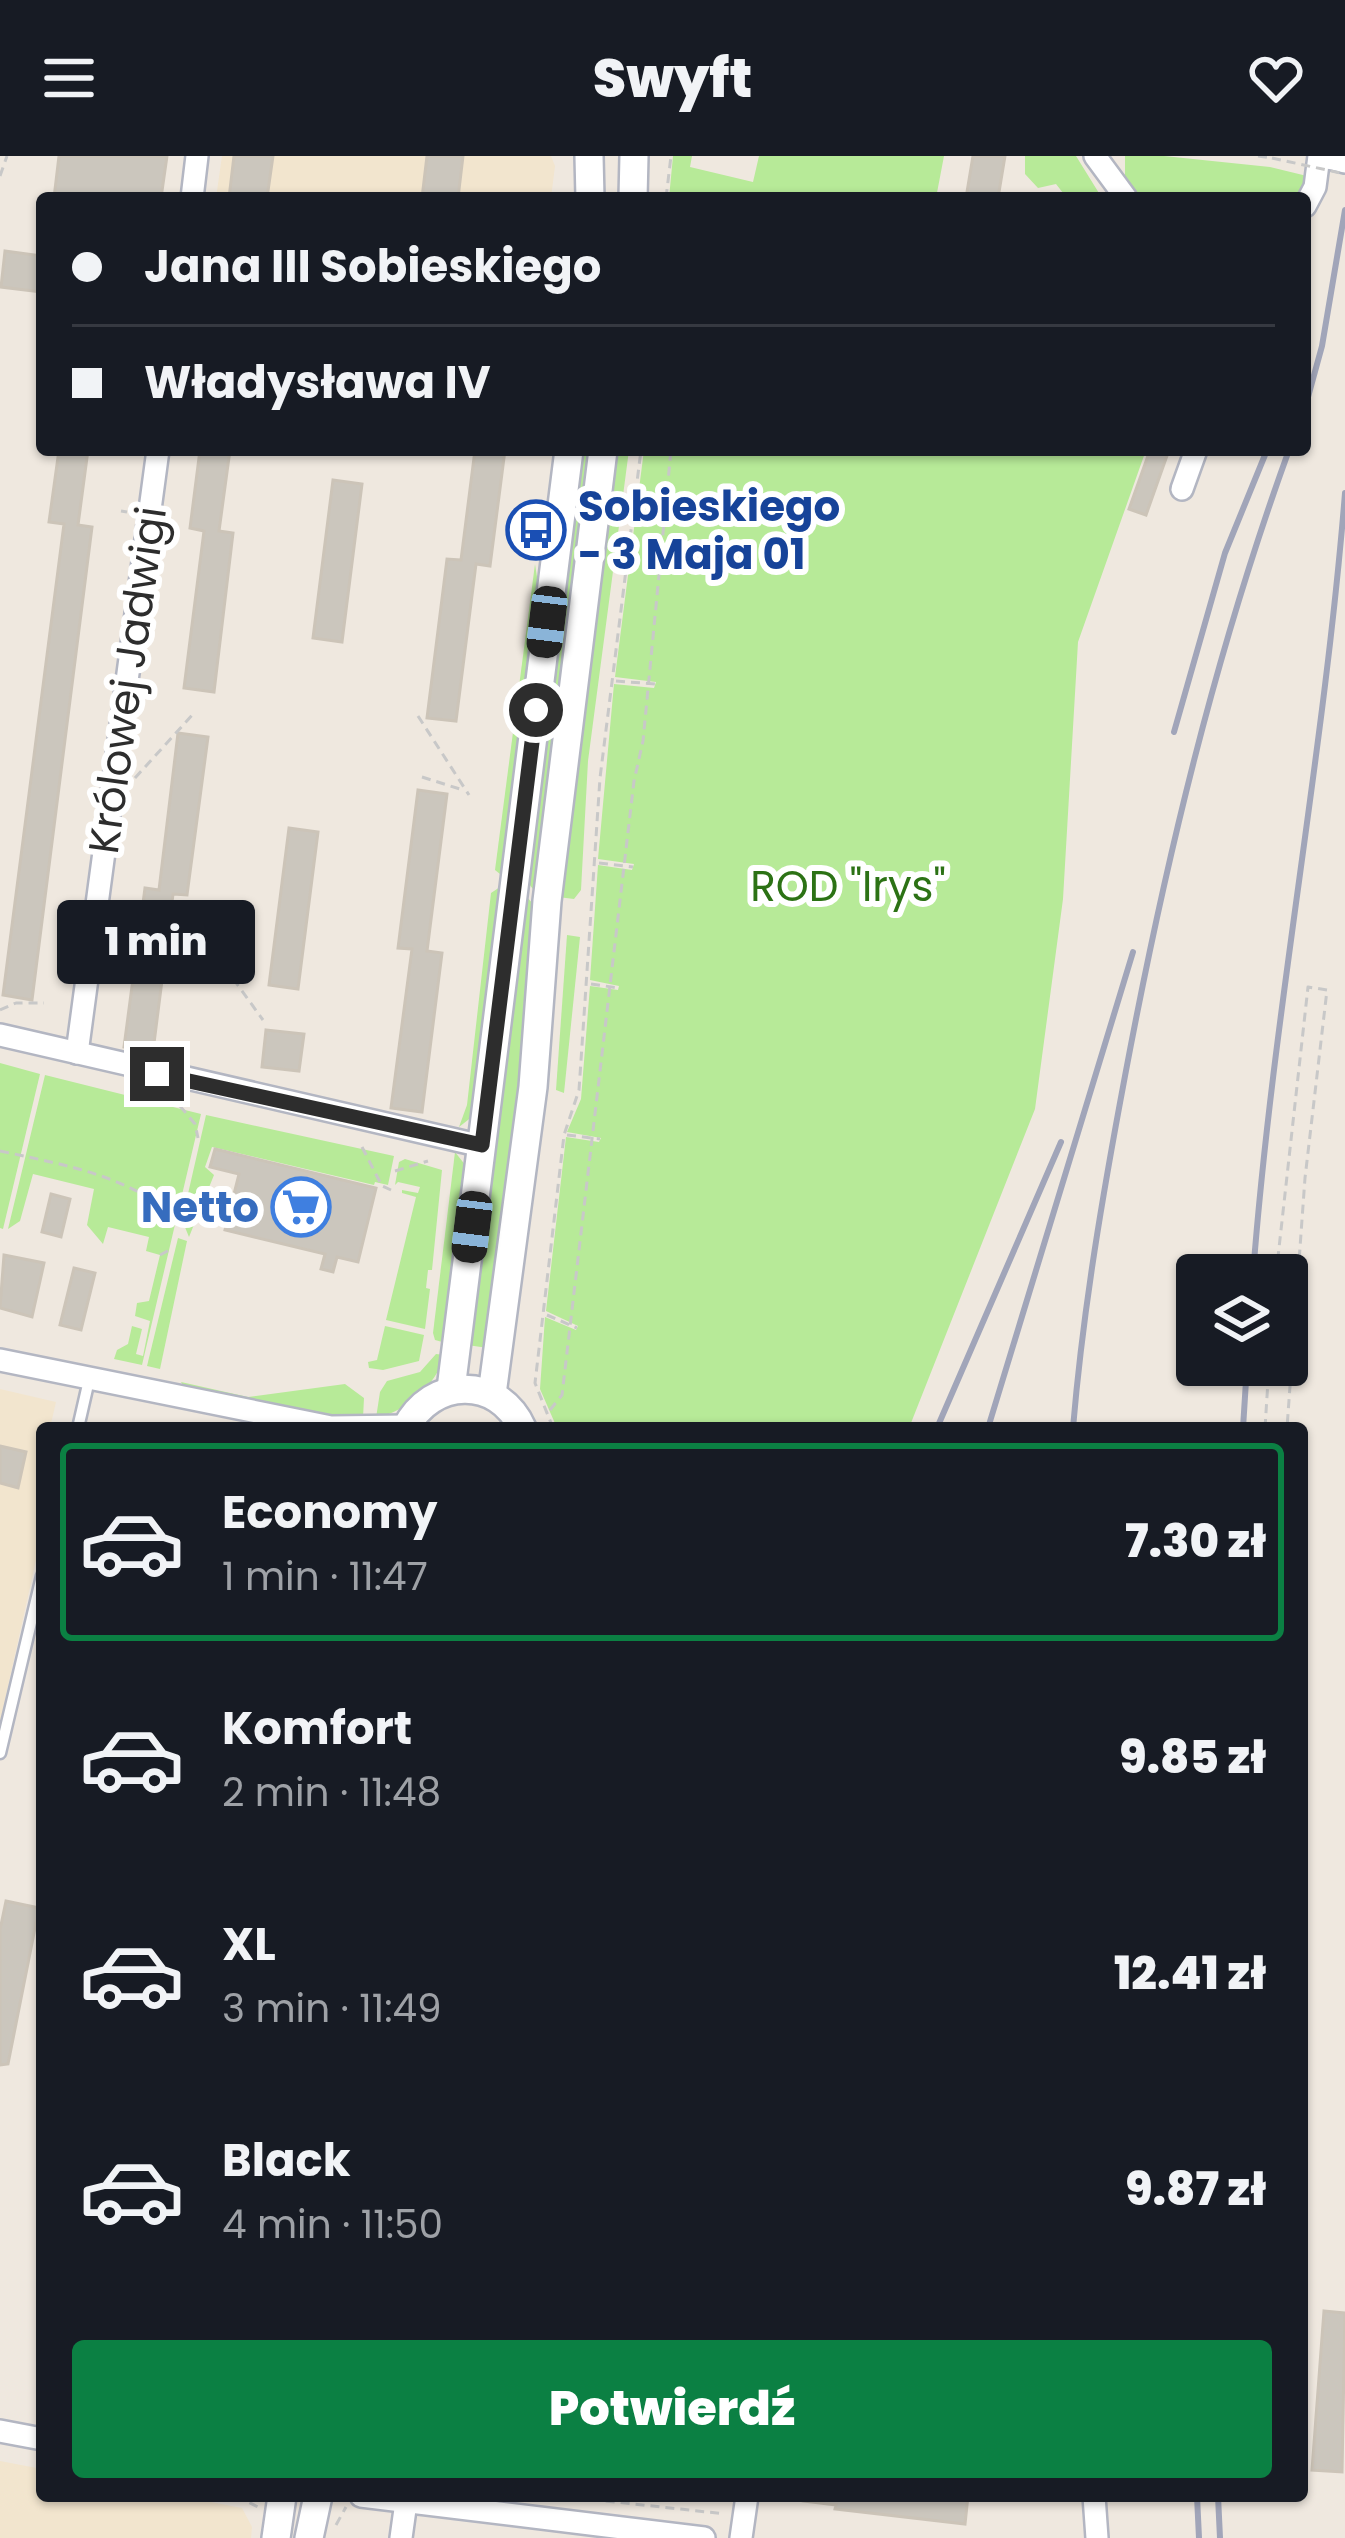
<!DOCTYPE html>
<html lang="pl">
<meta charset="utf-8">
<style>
:root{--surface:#171b24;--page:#20242c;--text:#f1f3f6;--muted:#9ea1a6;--line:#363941;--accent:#0b8043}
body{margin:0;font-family:Poppins,sans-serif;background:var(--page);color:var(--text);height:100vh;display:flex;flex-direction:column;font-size:45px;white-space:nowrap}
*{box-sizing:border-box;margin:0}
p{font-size:39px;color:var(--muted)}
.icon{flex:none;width:66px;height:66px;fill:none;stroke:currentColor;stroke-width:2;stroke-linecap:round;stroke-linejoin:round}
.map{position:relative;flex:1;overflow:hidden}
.details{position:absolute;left:36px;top:1266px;width:1272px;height:1080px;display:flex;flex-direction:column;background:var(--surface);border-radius:12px;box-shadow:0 3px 9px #0004}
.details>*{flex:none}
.banner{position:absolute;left:36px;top:36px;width:1275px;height:264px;border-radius:12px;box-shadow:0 3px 9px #0004;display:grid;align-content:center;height:264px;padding:0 36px;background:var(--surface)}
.buttons{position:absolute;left:1176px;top:1098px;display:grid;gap:24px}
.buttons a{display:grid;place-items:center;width:132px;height:132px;border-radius:12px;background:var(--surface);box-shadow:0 3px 9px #0004;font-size:60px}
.end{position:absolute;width:54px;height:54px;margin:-27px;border:15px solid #2d2d2d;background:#fff;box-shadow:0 0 0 6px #fff}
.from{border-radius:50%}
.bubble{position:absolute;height:84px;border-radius:12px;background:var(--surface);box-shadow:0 3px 9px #0004;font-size:39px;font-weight:800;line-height:84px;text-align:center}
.car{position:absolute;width:36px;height:72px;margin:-36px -18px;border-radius:15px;box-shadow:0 0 9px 3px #0007;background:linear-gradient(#222 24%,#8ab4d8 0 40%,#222 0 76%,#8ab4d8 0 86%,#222 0)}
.banner b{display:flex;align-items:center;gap:42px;height:114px;font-size:45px}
.banner b+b{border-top:3px solid var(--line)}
.banner i{width:30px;height:30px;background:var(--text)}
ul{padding:21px 0 0;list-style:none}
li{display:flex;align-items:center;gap:36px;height:198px;margin:0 24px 18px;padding:0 12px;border:6px solid transparent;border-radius:12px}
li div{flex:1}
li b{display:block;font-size:45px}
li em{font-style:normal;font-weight:800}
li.current{border-color:var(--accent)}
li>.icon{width:108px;height:108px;stroke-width:1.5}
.cta{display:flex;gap:24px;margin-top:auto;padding:24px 36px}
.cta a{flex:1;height:138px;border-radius:12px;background:var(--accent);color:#fff;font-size:48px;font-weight:800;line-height:138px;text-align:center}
header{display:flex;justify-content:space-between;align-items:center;height:156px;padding:0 36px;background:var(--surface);font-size:54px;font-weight:800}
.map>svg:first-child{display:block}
.education{fill:#f2e5ce}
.green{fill:#b7ea98}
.building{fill:#cbc6bd;stroke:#ccc4b8;stroke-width:3}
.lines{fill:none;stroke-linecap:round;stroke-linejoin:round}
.service-casing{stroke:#b3b6c2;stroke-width:15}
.minor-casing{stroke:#b3b6c2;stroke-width:26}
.tertiary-casing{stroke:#b3b6c2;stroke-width:32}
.path{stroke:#c8c8c8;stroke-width:3;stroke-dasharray:9 6;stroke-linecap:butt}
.service{stroke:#fff;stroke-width:10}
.minor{stroke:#fff;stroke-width:21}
.tertiary{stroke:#fff;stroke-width:27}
.rail{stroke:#a1a5b9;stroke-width:6}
.path-bridge{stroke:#c8c8c8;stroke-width:3;stroke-dasharray:9 6;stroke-linecap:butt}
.route{stroke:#2d2d2d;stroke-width:15}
.labels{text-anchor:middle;stroke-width:12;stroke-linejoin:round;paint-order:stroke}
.transit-label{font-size:42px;font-weight:bold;fill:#164399;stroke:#fff;text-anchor:start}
.street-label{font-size:42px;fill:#2d2d2d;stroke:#fff}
.park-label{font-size:42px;fill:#2c7215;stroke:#fff}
.shop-label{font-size:42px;font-weight:bold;fill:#366cbe;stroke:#fff;text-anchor:end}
</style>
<header><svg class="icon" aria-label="menu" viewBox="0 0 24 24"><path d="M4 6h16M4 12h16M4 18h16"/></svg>Swyft<svg class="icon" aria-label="heart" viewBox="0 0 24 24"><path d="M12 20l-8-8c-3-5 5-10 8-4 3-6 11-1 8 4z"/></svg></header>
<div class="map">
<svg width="1345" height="2382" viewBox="0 0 1345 2382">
<rect width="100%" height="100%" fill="#efe8df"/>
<!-- education -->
<g class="education">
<path d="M222,0H551L555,10L551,42H216Z"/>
<path d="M0,1233L56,1246L50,1272H42V1377L0,1566Z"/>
<path d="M0,2305L42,2313V2340H180L242,2352L252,2371L251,2382H0Z"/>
</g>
<!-- green -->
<g class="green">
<path d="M673,0H692L690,11L753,26L759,0H944L936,42H669Z"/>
<path d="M1025,0H1076L1102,42H1067L1056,28L1038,32L1025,18Z"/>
<path d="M1125,0H1164L1270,11L1307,20L1297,42H1141L1125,21Z"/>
<path d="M579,294H592L536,737L526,724Z"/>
<path d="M614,294H629L588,605L581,734L574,743L558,741Z"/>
<path d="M644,294H1146L1078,486L1063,743L1035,953L909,1272H557L540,1233L545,1161L576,1174L578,1170L546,1155L566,981L599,986L601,982L567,976L581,943L590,830L618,834L619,830L590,824L598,709L632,714L634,708L598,703L614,528L654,532L656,526L615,521Z"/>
<path d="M535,408L539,434L505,722L495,714Z"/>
<path d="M500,731L503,733L473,960L459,971L467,949L491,737Z"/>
<path d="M524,738L536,751L526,882L488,1192L467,1189Z"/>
<path d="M567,779L580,781L564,937L556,934Z"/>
<path d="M0,907L40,918L3,1073L0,1072Z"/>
<path d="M45,919L201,958L142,1209L114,1203L117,1194L128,1188L132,1170L142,1173L136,1198L143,1200L150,1165L135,1160L137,1147L149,1145L160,1099L146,1095L149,1081L108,1071L103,1088L87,1069L94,1033L33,1018L20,1065L8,1073Z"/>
<path d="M206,959L394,1000L388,1029L375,1026L374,1029L212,991L205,1011L214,1019L189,1081L182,1064Z"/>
<path d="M455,996L466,1010L446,1187L435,1184L433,1177Z"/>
<path d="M405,1003L442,1014L432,1114H428L426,1132L430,1133L425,1173L386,1164L416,1041L402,1037V1034L418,1037L420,1031L398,1026L395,1029L399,1006Z"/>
<path d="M178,1082L187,1085L160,1213L147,1210Z"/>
<path d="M385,1170L424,1179L419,1205L383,1214L369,1212L368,1206L377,1204Z"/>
<path d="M436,1198L445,1199C436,1229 407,1255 376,1262L380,1236L387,1225L420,1216Z"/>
<path d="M181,1226L248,1241L345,1228L364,1242L363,1262L316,1258L185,1233Z"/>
</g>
<!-- building -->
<g class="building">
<path d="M59,0H167L161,42H54Z"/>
<path d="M234,0H273L267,42H229Z"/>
<path d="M427,0H463L458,42H422Z"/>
<path d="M973,0H1005L998,42H966Z"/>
<path d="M5,95L42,100V136L1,131Z"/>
<path d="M59,294H88L78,369L92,371L32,844L3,839L64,368L49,366Z"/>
<path d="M200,294H230L219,375L233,377L214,536L184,532L204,375L190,372Z"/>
<path d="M475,294H505L490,410L476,408L456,565L427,562L447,403L461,404Z"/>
<path d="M1150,294H1169L1146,359L1129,353Z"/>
<path d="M333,324L362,328L342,486L313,482Z"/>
<path d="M178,577L208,581L187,739L173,738L153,895L124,891L145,732L159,734Z"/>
<path d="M418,634L447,638L427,795L442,797L422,956L391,952L412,793L398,792Z"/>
<path d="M289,672L318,676L298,833L269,829Z"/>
<path d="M266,874L304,878L299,915L262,911Z"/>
<path d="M215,993L376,1032L358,1106L337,1101L333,1116L321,1113L325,1098L225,1074L239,1018L210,1011Z"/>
<path d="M51,1038L70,1043L61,1081L42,1076Z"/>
<path d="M4,1099L44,1107L32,1161L0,1152Z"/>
<path d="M74,1112L95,1117L81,1174L60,1169Z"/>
<path d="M0,1290L26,1296L18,1332L0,1327Z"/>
<path d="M6,1745L39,1752L8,1908L0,1909V1774Z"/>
<path d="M1324,2155L1345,2157L1342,2316L1312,2314Z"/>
<path d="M803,2340H968L965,2368L835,2353L836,2349L803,2345Z"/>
</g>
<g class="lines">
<defs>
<g id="service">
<path d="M78,1272L89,1224"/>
<path d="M0,1597L42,1420"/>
</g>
<g id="minor">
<path d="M1095,0L1126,42"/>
<path d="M192,42L197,0"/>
<path d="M1305,50L1315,31L1319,0"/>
<path d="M1182,333L1196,294"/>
<path d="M0,879L482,990"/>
<path d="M77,897L158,294"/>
<path d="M0,1204L331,1271L406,1270"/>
<path d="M0,2275L42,2283"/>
<path d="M361,2340L704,2382"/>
<path d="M1094,2340L1097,2382"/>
<path d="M401,2382L406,2346"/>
<path d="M741,2382L747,2340"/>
</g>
<g id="tertiary">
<path d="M589,0L590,42"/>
<path d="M1333,0L1345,3"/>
<path d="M633,42L634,0"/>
<path d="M451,1233L569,294"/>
<path d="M492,1238L533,931L547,745L603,294"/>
<path d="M406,1272C431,1222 498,1219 522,1272"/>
<path d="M276,2382L282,2340"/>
<path d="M309,2382L318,2340"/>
</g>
</defs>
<!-- service casing -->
<use href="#service" class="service-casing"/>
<!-- minor casing -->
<use href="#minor" class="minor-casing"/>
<!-- tertiary casing -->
<use href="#tertiary" class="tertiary-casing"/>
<!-- path -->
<g class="path">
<path d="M1258,0L1272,2"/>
<path d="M0,20L7,0"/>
<path d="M666,42L671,0"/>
<path d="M121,355L127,356"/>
<path d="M616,525L655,528"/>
<path d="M418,560L469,639"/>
<path d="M422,621L463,634"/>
<path d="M135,622L195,556"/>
<path d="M599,707L633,711"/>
<path d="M198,774L263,864"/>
<path d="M591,828L619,832"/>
<path d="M0,854L16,847H44"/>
<path d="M180,950L195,968L198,982"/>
<path d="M567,979L600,983"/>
<path d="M362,991L382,1030L391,1034"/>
<path d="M0,995C65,1009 127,1019 179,1063"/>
<path d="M395,1015L428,1005"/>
<path d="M160,1099L173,1092"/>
<path d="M1276,1119L1308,831L1327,834L1305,1022L1287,1272"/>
<path d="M547,1159L577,1172"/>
<path d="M550,1254L562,1239L634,625L643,585L671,294"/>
<path d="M553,1272L535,1227L564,979L579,934L600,622L641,294"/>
<path d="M1265,1272L1269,1209"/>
<path d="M236,2340L258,2351"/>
<path d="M561,2340L725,2358"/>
<path d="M336,2369L346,2351"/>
</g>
<!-- service -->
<use href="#service" class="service"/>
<!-- minor -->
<use href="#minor" class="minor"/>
<!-- tertiary -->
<use href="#tertiary" class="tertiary"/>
<!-- rail -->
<g class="rail">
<path d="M1305,252L1322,190L1345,54"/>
<path d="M1174,576L1225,397L1267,294"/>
<path d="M1253,1119C1273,857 1324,599 1345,337"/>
<path d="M937,1272L1061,986"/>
<path d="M988,1272L1133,796"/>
<path d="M1073,1272C1083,1153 1103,1037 1125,920C1165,707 1215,498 1289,294"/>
<path d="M1243,1272L1247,1209"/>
<path d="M1197,2340L1199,2382"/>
<path d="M1218,2340L1220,2382"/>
</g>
<!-- path-bridge -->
<path class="path-bridge" d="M1272,2L1345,18"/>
</g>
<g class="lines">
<!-- route -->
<path class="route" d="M157,918L482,989L536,554"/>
</g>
<!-- icons -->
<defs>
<symbol id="bus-ring" viewBox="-11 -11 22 22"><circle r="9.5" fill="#fff" stroke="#1a4fb4" stroke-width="1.5"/><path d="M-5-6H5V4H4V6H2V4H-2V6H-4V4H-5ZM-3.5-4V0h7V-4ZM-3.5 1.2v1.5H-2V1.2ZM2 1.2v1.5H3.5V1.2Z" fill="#1a4fb4"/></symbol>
<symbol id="supermarket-ring" viewBox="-11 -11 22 22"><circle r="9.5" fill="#fff" stroke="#3f7fe0" stroke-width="1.5"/><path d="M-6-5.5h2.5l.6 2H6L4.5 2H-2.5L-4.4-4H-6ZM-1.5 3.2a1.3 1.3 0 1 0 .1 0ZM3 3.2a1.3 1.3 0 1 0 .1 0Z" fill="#3f7fe0"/></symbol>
</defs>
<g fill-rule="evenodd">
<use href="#bus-ring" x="503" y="341" width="66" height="66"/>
<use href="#supermarket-ring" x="268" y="1018" width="66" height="66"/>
</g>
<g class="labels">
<!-- transit labels -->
<g class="transit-label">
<text x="578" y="365">Sobieskiego<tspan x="578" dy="48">- 3 Maja 01</tspan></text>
</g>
<!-- street labels -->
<g class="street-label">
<text transform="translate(127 524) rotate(-82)" y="15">Królowej Jadwigi</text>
</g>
<!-- park labels -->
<g class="park-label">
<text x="848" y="745">ROD "Irys"</text>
</g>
<!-- shop labels -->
<g class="shop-label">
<text x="259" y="1066">Netto</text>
</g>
</g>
</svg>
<div class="buttons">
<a><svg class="icon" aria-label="layers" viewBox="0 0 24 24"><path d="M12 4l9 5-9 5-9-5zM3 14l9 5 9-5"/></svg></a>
</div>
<i class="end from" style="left:536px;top:554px"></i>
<i class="end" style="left:157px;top:918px"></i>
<div class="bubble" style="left:57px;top:744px;width:198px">1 min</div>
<i class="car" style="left:547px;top:466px;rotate:187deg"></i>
<i class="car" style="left:472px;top:1071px;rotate:187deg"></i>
<div class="banner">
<b><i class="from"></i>Jana III Sobieskiego</b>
<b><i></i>Władysława IV</b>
</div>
<section class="details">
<ul>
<li class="current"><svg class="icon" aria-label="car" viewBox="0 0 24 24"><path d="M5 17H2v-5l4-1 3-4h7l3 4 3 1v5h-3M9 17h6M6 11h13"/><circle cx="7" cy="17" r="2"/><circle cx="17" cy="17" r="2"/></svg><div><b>Economy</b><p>1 min · 11:47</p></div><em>7.30 zł</em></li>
<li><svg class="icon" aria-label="car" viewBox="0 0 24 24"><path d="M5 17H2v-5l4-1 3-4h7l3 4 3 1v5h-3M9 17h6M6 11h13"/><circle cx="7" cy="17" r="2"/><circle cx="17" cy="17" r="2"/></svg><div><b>Komfort</b><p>2 min · 11:48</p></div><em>9.85 zł</em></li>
<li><svg class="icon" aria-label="car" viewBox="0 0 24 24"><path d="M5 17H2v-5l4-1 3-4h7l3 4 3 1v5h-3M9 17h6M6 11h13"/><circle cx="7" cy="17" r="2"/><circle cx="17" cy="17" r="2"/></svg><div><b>XL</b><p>3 min · 11:49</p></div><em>12.41 zł</em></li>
<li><svg class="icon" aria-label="car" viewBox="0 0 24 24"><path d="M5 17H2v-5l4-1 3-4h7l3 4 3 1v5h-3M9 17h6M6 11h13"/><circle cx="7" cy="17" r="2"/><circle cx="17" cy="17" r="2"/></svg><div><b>Black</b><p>4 min · 11:50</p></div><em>9.87 zł</em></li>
</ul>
<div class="cta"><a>Potwierdź</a></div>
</section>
</div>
